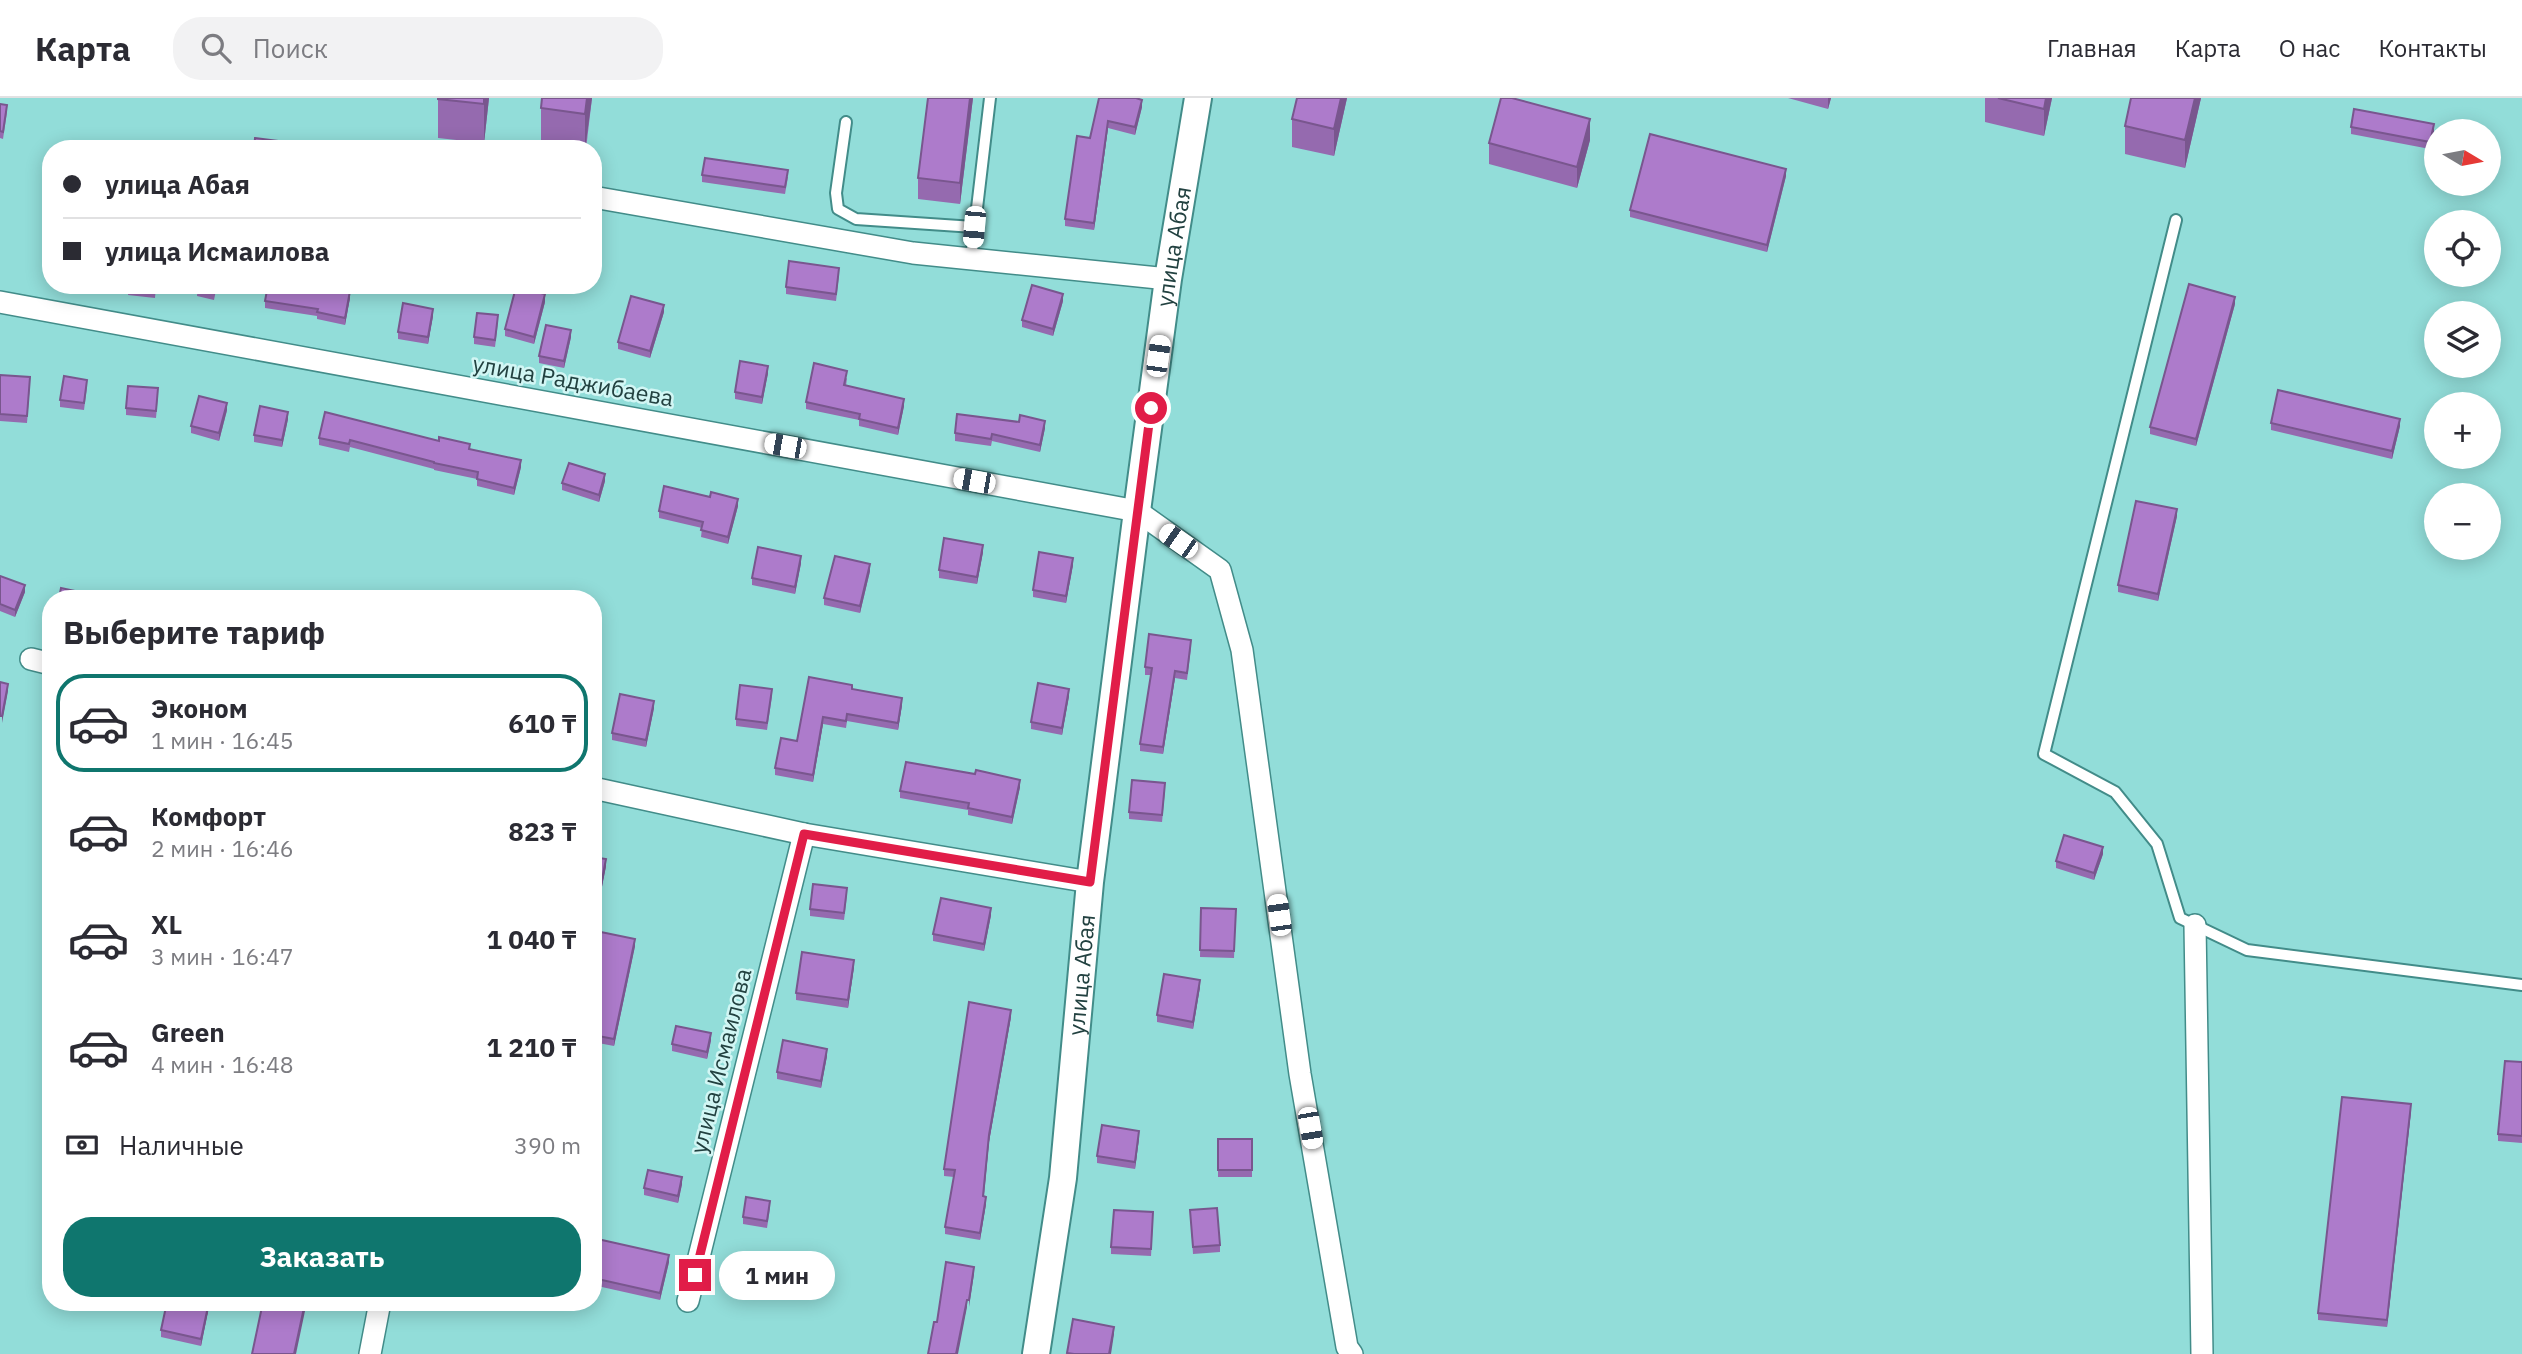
<!DOCTYPE html>
<html lang="ru">
<meta charset="utf-8">
<style>
:root{--surface:#fff;--page:#f2f2f3;--text:#2b2b33;--muted:#7c7c81;--line:#e1e1e2;--accent:#0f766e}
body{margin:0;font-family:"IBM Plex Sans",sans-serif;background:var(--page);color:var(--text);height:100vh;display:flex;flex-direction:column;font-size:26px;white-space:nowrap}
*{box-sizing:border-box;margin:0}
p{font-size:23px;color:var(--muted)}
.icon{flex:none;width:38px;height:38px;fill:none;stroke:currentColor;stroke-width:2;stroke-linecap:round;stroke-linejoin:round}
.map{position:relative;flex:1;overflow:hidden}
.panel{position:absolute;left:42px;top:492px;width:560px;height:721px;display:flex;flex-direction:column;background:var(--surface);border-radius:28px;box-shadow:0 4px 18px #0003}
.panel>*{flex:none}
.guide{position:absolute;left:42px;top:42px;width:560px;height:154px;border-radius:28px;box-shadow:0 4px 18px #0003;display:grid;align-content:center;height:154px;padding:0 21px;background:var(--surface)}
.needle{width:46px;rotate:100deg}
.tools{position:absolute;left:2424px;top:21px;display:grid;gap:14px}
.tools a{display:grid;place-items:center;width:77px;height:77px;border-radius:50%;background:var(--surface);box-shadow:0 4px 18px #0003;font-size:35px}
.end{position:absolute;width:32px;height:32px;margin:-16px;border:9px solid #e11d48;background:#fff;box-shadow:0 0 0 4px #fff}
.from{border-radius:50%}
.bubble{position:absolute;height:49px;border-radius:24px;background:var(--surface);box-shadow:0 4px 18px #0003;font-size:23px;font-weight:700;line-height:49px;text-align:center}
.car{position:absolute;width:21px;height:42px;margin:-21px -10px;border-radius:9px;box-shadow:0 0 5px 2px #0007;background:linear-gradient(#fff 24%,#345 0 40%,#fff 0 76%,#345 0 86%,#fff 0)}
.guide b{display:flex;align-items:center;gap:24px;height:66px;font-size:26px}
.guide b+b{border-top:2px solid var(--line)}
.guide i{width:18px;height:18px;background:var(--text)}
ul{padding:0;list-style:none}
li{display:flex;align-items:center;gap:21px;height:98px;margin:0 14px 10px;padding:0 7px;border:4px solid transparent;border-radius:28px}
li div{flex:1}
li b{display:block;font-size:26px}
li em{font-style:normal;font-weight:700}
li.on{border-color:var(--accent)}
li>.icon{width:63px;height:63px;stroke-width:1.5}
h2{padding:0 21px;font-size:32px;line-height:84px}
.pay{display:flex;align-items:center;gap:18px;height:77px;padding:0 21px;font-size:26px}
.pay p{margin-inline-start:auto}
.primary-button{display:flex;gap:14px;margin-top:auto;padding:14px 21px}
.primary-button a{flex:1;height:80px;border-radius:28px;background:var(--accent);color:#fff;font-size:28px;font-weight:700;line-height:80px;text-align:center}
header{display:flex;align-items:center;gap:42px;box-sizing:border-box;height:98px;padding:0 35px;background:var(--surface);border-bottom:2px solid var(--line)}
header strong{font-size:33px}
nav{display:flex;gap:38px;margin-inline-start:auto;font-size:24px}
.search{width:490px;height:63px;background:var(--page);display:flex;align-items:center;gap:18px;box-sizing:border-box;padding:0 24px;border-radius:28px;color:var(--muted);font-size:26px}
.map>svg:first-child{display:block}
.lines{fill:none;stroke-linecap:round;stroke-linejoin:round}
.service-casing{stroke:#428c89;stroke-width:14}
.minor-casing{stroke:#428c89;stroke-width:24}
.tertiary-casing{stroke:#428c89;stroke-width:30}
.service{stroke:#fff;stroke-width:10}
.minor{stroke:#fff;stroke-width:21}
.tertiary{stroke:#fff;stroke-width:26}
.wall{fill:#956aaf}
.shaded-wall{fill:#79568e}
.building{fill:#ad7bcb;stroke:#79568e;stroke-width:2}
.route{stroke:#e11d48;stroke-width:9}
.labels{text-anchor:middle;stroke-width:5;stroke-linejoin:round;paint-order:stroke}
.street-label{font-size:23px;fill:#224140;stroke:#d2f6f4}
</style>
<header>
<strong>Карта</strong>
<div class="search"><svg class="icon" aria-label="search" viewBox="0 0 24 24"><circle cx="10" cy="10" r="6"/><path d="M15 15l6 6"/></svg>Поиск</div>
<nav><a>Главная</a><a>Карта</a><a>О нас</a><a>Контакты</a></nav>
</header>
<div class="map">
<svg width="2522" height="1256" viewBox="0 0 2522 1256">
<rect width="100%" height="100%" fill="#92ddd9"/>
<g class="lines">
<defs>
<g id="service">
<path d="M846,24L836,95L838,111L856,121L974,129"/>
<path d="M2176,122L2044,656L2115,694L2157,746L2180,820L2247,852L2522,887"/>
<path d="M971,161L990,0"/>
</g>
<g id="minor">
<path d="M593,99L913,155L1168,181"/>
<path d="M0,204L1137,413L1220,472L1242,552L1300,976L1347,1249L1352,1256"/>
<path d="M31,561L51,566"/>
<path d="M593,690L804,736L1090,784"/>
<path d="M2195,827L2202,1256"/>
<path d="M688,1203L804,736"/>
<path d="M370,1256L380,1204"/>
</g>
<g id="tertiary">
<path id="s1" d="M1036,1256L1063,1080L1090,784L1137,413L1168,181L1198,0"/>
</g>
</defs>
<!-- service casing -->
<use href="#service" class="service-casing"/>
<!-- minor casing -->
<use href="#minor" class="minor-casing"/>
<!-- tertiary casing -->
<use href="#tertiary" class="tertiary-casing"/>
<!-- service -->
<use href="#service" class="service"/>
<!-- minor -->
<use href="#minor" class="minor"/>
<!-- tertiary -->
<use href="#tertiary" class="tertiary"/>
</g>
<!-- wall -->
<g class="wall">
<path d="M438,0H489L484,45L438,40Z"/>
<path d="M592,0L586,51H553L541,49V10Z"/>
<path d="M973,0L960,106L918,101V80Z"/>
<path d="M1099,0L1142,9L1135,37L1108,30L1094,132L1065,128V121L1090,40Z"/>
<path d="M1297,0H1347L1334,58L1292,49V21Z"/>
<path d="M1788,0H1831L1828,11Z"/>
<path d="M1985,0H2052L2044,38L1985,24Z"/>
<path d="M2201,0L2185,70L2125,56V28Z"/>
<path d="M0,6L7,14L3,41L0,40Z"/>
<path d="M2351,29L2434,33L2430,51L2351,36Z"/>
<path d="M1590,42L1577,90L1489,66V45Z"/>
<path d="M702,77L788,79L785,96L702,84Z"/>
<path d="M1786,78L1767,154L1630,119V112Z"/>
<path d="M839,177L836,203L786,196V189Z"/>
<path d="M129,187H156L155,200L128,197Z"/>
<path d="M198,187H217L214,202L197,198Z"/>
<path d="M350,200L345,227L317,221V218L265,210V203Z"/>
<path d="M1063,203L1053,238L1022,229V222Z"/>
<path d="M545,204L534,246L505,238V231Z"/>
<path d="M2235,206L2196,348L2150,336V329Z"/>
<path d="M664,214L650,260L618,251V244Z"/>
<path d="M433,218L428,246L398,241V234Z"/>
<path d="M498,224L495,249L474,246V239Z"/>
<path d="M571,239L564,270L539,265V258Z"/>
<path d="M768,275L762,306L735,301V294Z"/>
<path d="M0,277L30,286L27,325L0,323Z"/>
<path d="M847,280L846,288L904,308L898,337L859,328V322L806,311V304Z"/>
<path d="M87,289L84,312L60,309V302Z"/>
<path d="M158,297L156,320L126,317V310Z"/>
<path d="M227,312L219,343L191,335V328Z"/>
<path d="M288,321L282,349L254,344V337Z"/>
<path d="M2271,325L2400,328L2392,361L2271,332Z"/>
<path d="M1045,330L1040,354L992,343L991,348L955,343V335Z"/>
<path d="M319,340L470,351L521,369L514,397L477,388V381L434,372V371L350,349L349,354L319,347Z"/>
<path d="M605,383L599,404L562,392V385Z"/>
<path d="M710,399L738,408L728,446L701,439L702,430L659,420V413Z"/>
<path d="M2177,418L2158,503L2118,494V487Z"/>
<path d="M983,454L977,486L939,480V472Z"/>
<path d="M801,465L795,496L752,487V480Z"/>
<path d="M1073,467L1066,505L1033,499V492Z"/>
<path d="M870,473L860,515L824,507V500Z"/>
<path d="M0,478L25,494L15,519L0,513Z"/>
<path d="M1191,549L1187,582L1175,580L1163,656L1140,653V646L1151,577H1145V569Z"/>
<path d="M852,592L902,607L898,632L847,623L846,630L823,626L813,684L775,677V670L797,643Z"/>
<path d="M772,598L767,632L736,628V621Z"/>
<path d="M1069,598L1062,637L1031,631V624Z"/>
<path d="M654,610L646,649L612,642V635Z"/>
<path d="M1020,689L1012,726L968,717V712L900,700V693Z"/>
<path d="M1165,692L1162,724L1129,721V714Z"/>
<path d="M2103,756L2094,782L2056,770V763Z"/>
<path d="M593,759L606,768L598,809L593,808Z"/>
<path d="M847,797L844,822L810,818V811Z"/>
<path d="M1201,810L1236,811L1234,860L1200,859Z"/>
<path d="M991,817L984,853L933,843V836Z"/>
<path d="M593,847L635,848L614,948L593,944Z"/>
<path d="M854,869L848,910L796,902V895Z"/>
<path d="M1200,889L1193,931L1157,924V917Z"/>
<path d="M1011,919L989,1044L984,1098L986,1106L980,1142L945,1136V1129L954,1079L944,1078V1071Z"/>
<path d="M711,942L707,961L672,953V946Z"/>
<path d="M827,958L821,990L777,981V974Z"/>
<path d="M2522,964V1045L2498,1043V1036Z"/>
<path d="M2411,1013L2387,1229L2318,1222V1215Z"/>
<path d="M1139,1040L1135,1071L1097,1065V1058Z"/>
<rect x="1218" y="1041" width="34" height="38"/>
<path d="M682,1086L678,1105L644,1097V1090Z"/>
<path d="M770,1110L767,1130L743,1126V1119Z"/>
<path d="M1190,1112L1220,1147V1154L1193,1156Z"/>
<path d="M1153,1122L1151,1158L1111,1156V1149Z"/>
<path d="M593,1140L669,1164L660,1202L593,1187Z"/>
<path d="M210,1204L201,1248L161,1239V1232Z"/>
</g>
<!-- shaded-wall -->
<g class="shaded-wall">
<path d="M484,0H489L484,45Z"/>
<path d="M587,0H592L585,51V16Z"/>
<path d="M970,0H973L960,106V85Z"/>
<path d="M1341,0H1347L1334,58V31Z"/>
<path d="M1828,0H1831L1828,11Z"/>
<path d="M2046,0H2052L2044,38V11Z"/>
<path d="M2195,0H2201L2185,70V42Z"/>
<path d="M1142,2V9L1135,37V29Z"/>
<path d="M1590,21V42L1577,90V69Z"/>
<path d="M1108,23V30L1094,132V125Z"/>
<path d="M2434,26V33L2430,51V44Z"/>
<path d="M1786,71V78L1767,154V147Z"/>
<path d="M350,193V200L345,227V220Z"/>
<path d="M545,196V204L534,246V239Z"/>
<path d="M1063,196V203L1053,238V231Z"/>
<path d="M2235,199V206L2196,348V341Z"/>
<path d="M664,207V214L650,260V253Z"/>
<path d="M433,211V218L428,246V239Z"/>
<path d="M571,232V239L564,270V263Z"/>
<path d="M768,268V275L762,306V299Z"/>
<path d="M904,301V308L898,337V330Z"/>
<path d="M227,305V312L219,343V335Z"/>
<path d="M288,314V321L282,349V342Z"/>
<path d="M2400,321V328L2392,361V353Z"/>
<path d="M1045,323V330L1040,354V347Z"/>
<path d="M521,362V369L514,397V390Z"/>
<path d="M605,376V383L599,404V397Z"/>
<path d="M738,401V408L728,446V439Z"/>
<path d="M2177,411V418L2158,503V496Z"/>
<path d="M983,447V454L977,486V479Z"/>
<path d="M801,458V465L795,496V489Z"/>
<path d="M1073,460V467L1066,505V498Z"/>
<path d="M870,466V473L860,515V508Z"/>
<path d="M25,487V494L15,519V512Z"/>
<path d="M1175,573V580L1163,656V649Z"/>
<path d="M8,586V593L2,625V618Z"/>
<path d="M1069,591V598L1062,637V630Z"/>
<path d="M902,600V607L898,632V625Z"/>
<path d="M654,603V610L646,649V642Z"/>
<path d="M823,619V626L813,684V677Z"/>
<path d="M1020,682V689L1012,726V719Z"/>
<path d="M2103,749V756L2094,782V775Z"/>
<path d="M606,761V768L598,809V802Z"/>
<path d="M991,810V817L984,853V846Z"/>
<path d="M635,841V848L614,948V941Z"/>
<path d="M854,862V869L848,910V902Z"/>
<path d="M1200,882V889L1193,931V924Z"/>
<path d="M1011,912V919L989,1044L983,1105L989,1037Z"/>
<path d="M711,935V942L707,961V954Z"/>
<path d="M827,951V958L821,990V983Z"/>
<path d="M2411,1006V1013L2387,1229V1222Z"/>
<path d="M1139,1033V1040L1135,1071V1064Z"/>
<path d="M682,1079V1086L678,1105V1098Z"/>
<path d="M986,1099V1106L980,1142V1135Z"/>
<path d="M669,1157V1164L660,1202V1195Z"/>
<path d="M974,1169V1176L969,1209V1202Z"/>
<path d="M967,1202V1209L958,1256H956Z"/>
<path d="M209,1204H210L201,1248V1241Z"/>
<path d="M305,1205V1213L296,1256H294Z"/>
<path d="M1114,1229V1236L1111,1256H1109Z"/>
</g>
<!-- building -->
<g class="building">
<path d="M438,0H484V6L438,1Z"/>
<path d="M542,0H587L585,16L541,10Z"/>
<path d="M928,0H970L960,85L918,80Z"/>
<path d="M1099,0H1136L1142,2L1135,29L1108,23L1094,125L1065,121L1077,38L1090,40Z"/>
<path d="M1297,0H1341L1334,31L1292,21Z"/>
<path d="M1501,0H1512L1590,21L1577,69L1489,45Z"/>
<path d="M1998,0H2046L2044,11Z"/>
<path d="M2131,0H2195L2185,42L2125,28Z"/>
<path d="M0,6L7,7L3,34L0,33Z"/>
<path d="M2354,11L2434,26L2430,44L2351,29Z"/>
<path d="M1650,36L1786,71L1767,147L1630,112Z"/>
<path d="M255,40L287,44L286,51H254Z"/>
<path d="M705,60L788,72L785,89L702,77Z"/>
<path d="M789,163L839,170L836,196L786,189Z"/>
<path d="M2189,186L2235,199L2196,341L2150,329Z"/>
<path d="M129,187H155V193L128,189Z"/>
<path d="M198,187H216L214,195L197,191Z"/>
<path d="M268,187H323L350,193L345,220L317,214L318,211L265,203Z"/>
<path d="M1032,187L1063,196L1053,231L1022,222Z"/>
<path d="M516,189L545,196L534,239L505,231Z"/>
<path d="M631,198L664,207L650,253L618,244Z"/>
<path d="M403,205L433,211L428,239L398,234Z"/>
<path d="M477,215L498,217L495,242L474,239Z"/>
<path d="M546,227L571,232L564,263L539,258Z"/>
<path d="M740,263L768,268L762,299L735,294Z"/>
<path d="M814,265L847,273L844,287L904,301L898,330L859,321L860,316L806,304Z"/>
<path d="M0,277L30,279L27,318L0,316Z"/>
<path d="M64,278L87,282L84,305L60,302Z"/>
<path d="M128,288L158,290L156,313L126,310Z"/>
<path d="M2278,292L2400,321L2392,353L2271,325Z"/>
<path d="M199,298L227,305L219,335L191,328Z"/>
<path d="M260,308L288,314L282,342L254,337Z"/>
<path d="M325,314L439,343V339L470,346L469,351L521,362L514,390L477,381L478,374L434,365V364L350,342L349,346L319,340Z"/>
<path d="M957,316L1019,324L1020,317L1045,323L1040,347L992,336L991,341L955,335Z"/>
<path d="M569,365L605,376L599,397L562,385Z"/>
<path d="M664,388L710,399L711,394L738,401L728,439L701,432L703,424L659,413Z"/>
<path d="M2136,403L2177,411L2158,496L2118,487Z"/>
<path d="M944,440L983,447L977,479L939,472Z"/>
<path d="M758,449L801,458L795,489L752,480Z"/>
<path d="M1039,454L1073,460L1066,498L1033,492Z"/>
<path d="M835,458L870,466L860,508L824,500Z"/>
<path d="M0,478L25,487L15,512L0,506Z"/>
<path d="M61,490L89,496V500H94H59Z"/>
<path d="M1149,536L1191,542L1187,575L1175,573L1163,649L1140,646L1152,570L1145,569Z"/>
<path d="M809,579L852,587V591L902,600L898,625L847,616L846,623L823,619L813,677L775,670L781,640L797,643Z"/>
<path d="M0,584L8,586L2,618H0Z"/>
<path d="M1038,585L1069,591L1062,630L1031,624Z"/>
<path d="M740,587L772,591L767,625L736,621Z"/>
<path d="M620,596L654,603L646,642L612,635Z"/>
<path d="M906,664L975,676L976,672L1020,682L1012,719L968,710L969,705L900,693Z"/>
<path d="M1132,682L1165,685L1162,717L1129,714Z"/>
<path d="M2064,737L2103,749L2094,775L2056,763Z"/>
<path d="M593,759L606,761L598,802L593,801Z"/>
<path d="M813,786L847,790L844,815L810,811Z"/>
<path d="M941,800L991,810L984,846L933,836Z"/>
<path d="M1201,810L1236,811L1234,853L1200,852Z"/>
<path d="M596,833L635,841L614,941L593,937V847Z"/>
<path d="M802,854L854,862L848,902L796,895Z"/>
<path d="M1164,876L1200,882L1193,924L1157,917Z"/>
<path d="M969,904L1011,912L989,1037L983,1098L986,1099L980,1135L945,1129L955,1072L944,1071Z"/>
<path d="M676,928L711,935L707,954L672,946Z"/>
<path d="M783,942L827,951L821,983L777,974Z"/>
<path d="M2505,963L2522,964V1038L2498,1036Z"/>
<path d="M2342,999L2411,1006L2387,1222L2318,1215Z"/>
<path d="M1102,1027L1139,1033L1135,1064L1097,1058Z"/>
<rect x="1218" y="1041" width="34" height="31"/>
<path d="M648,1072L682,1079L678,1098L644,1090Z"/>
<path d="M746,1099L770,1103L767,1123L743,1119Z"/>
<path d="M1217,1110L1220,1147L1193,1149L1190,1112Z"/>
<path d="M1114,1112L1153,1114L1151,1151L1111,1149Z"/>
<path d="M593,1140L669,1157L660,1195L593,1180Z"/>
<path d="M946,1164L974,1169L969,1202H967L956,1256H928L934,1224H937Z"/>
<path d="M167,1204H209L201,1241L161,1232Z"/>
<path d="M263,1204H298L305,1205L294,1256H252Z"/>
<path d="M1073,1221L1114,1229L1109,1256H1074L1067,1255Z"/>
</g>
<g class="lines">
<!-- route -->
<path class="route" d="M695,1177L804,736L1090,784L1151,310"/>
</g>
<g class="labels">
<!-- street labels -->
<g class="street-label">
<text dy="8" stroke="none"><textPath href="#s1" startOffset="1116">улица Абая</textPath></text>
<text transform="translate(573 283) rotate(10)" y="8">улица Раджибаева</text>
<text dy="8" stroke="none"><textPath href="#s1" startOffset="382">улица Абая</textPath></text>
<text transform="translate(721 963) rotate(-76)" y="8">улица Исмаилова</text>
</g>
</g>
</svg>
<div class="tools">
<a><svg class="needle" viewBox="-14 -14 28 28"><path d="M0-13l5 13h-10z" fill="#e53935"/><path d="M0 13l5-13h-10z" fill="#7c7c81"/></svg></a>
<a><svg class="icon" aria-label="locate" viewBox="0 0 24 24"><circle cx="12" cy="12" r="6"/><path d="M12 2v4M12 18v4M2 12h4M18 12h4"/></svg></a>
<a><svg class="icon" aria-label="layers" viewBox="0 0 24 24"><path d="M12 4l9 5-9 5-9-5zM3 14l9 5 9-5"/></svg></a>
<a>+</a>
<a>−</a>
</div>
<i class="end from" style="left:1151px;top:310px"></i>
<i class="end" style="left:695px;top:1177px"></i>
<div class="bubble" style="left:719px;top:1153px;width:116px">1 мин</div>
<i class="car" style="left:974px;top:129px;rotate:185deg"></i>
<i class="car" style="left:1158px;top:258px;rotate:8deg"></i>
<i class="car" style="left:785px;top:348px;rotate:280deg"></i>
<i class="car" style="left:974px;top:383px;rotate:280deg"></i>
<i class="car" style="left:1178px;top:443px;rotate:305deg"></i>
<i class="car" style="left:1279px;top:817px;rotate:352deg"></i>
<i class="car" style="left:1310px;top:1030px;rotate:170deg"></i>
<div class="guide">
<b><i class="from"></i>улица Абая</b>
<b><i></i>улица Исмаилова</b>
</div>
<section class="panel">
<h2>Выберите тариф</h2>
<ul>
<li class="on"><svg class="icon" aria-label="car" viewBox="0 0 24 24"><path d="M5 17H2v-5l4-1 3-4h7l3 4 3 1v5h-3M9 17h6M6 11h13"/><circle cx="7" cy="17" r="2"/><circle cx="17" cy="17" r="2"/></svg><div><b>Эконом</b><p>1 мин · 16:45</p></div><em>610 ₸</em></li>
<li><svg class="icon" aria-label="car" viewBox="0 0 24 24"><path d="M5 17H2v-5l4-1 3-4h7l3 4 3 1v5h-3M9 17h6M6 11h13"/><circle cx="7" cy="17" r="2"/><circle cx="17" cy="17" r="2"/></svg><div><b>Комфорт</b><p>2 мин · 16:46</p></div><em>823 ₸</em></li>
<li><svg class="icon" aria-label="car" viewBox="0 0 24 24"><path d="M5 17H2v-5l4-1 3-4h7l3 4 3 1v5h-3M9 17h6M6 11h13"/><circle cx="7" cy="17" r="2"/><circle cx="17" cy="17" r="2"/></svg><div><b>XL</b><p>3 мин · 16:47</p></div><em>1 040 ₸</em></li>
<li><svg class="icon" aria-label="car" viewBox="0 0 24 24"><path d="M5 17H2v-5l4-1 3-4h7l3 4 3 1v5h-3M9 17h6M6 11h13"/><circle cx="7" cy="17" r="2"/><circle cx="17" cy="17" r="2"/></svg><div><b>Green</b><p>4 мин · 16:48</p></div><em>1 210 ₸</em></li>
</ul>
<div class="pay"><svg class="icon" aria-label="cash" viewBox="0 0 24 24"><path d="M3 7h18v10H3z"/><circle cx="12" cy="12" r="2"/></svg>Наличные<p>390 m</p></div>
<div class="primary-button"><a>Заказать</a></div>
</section>
</div>
